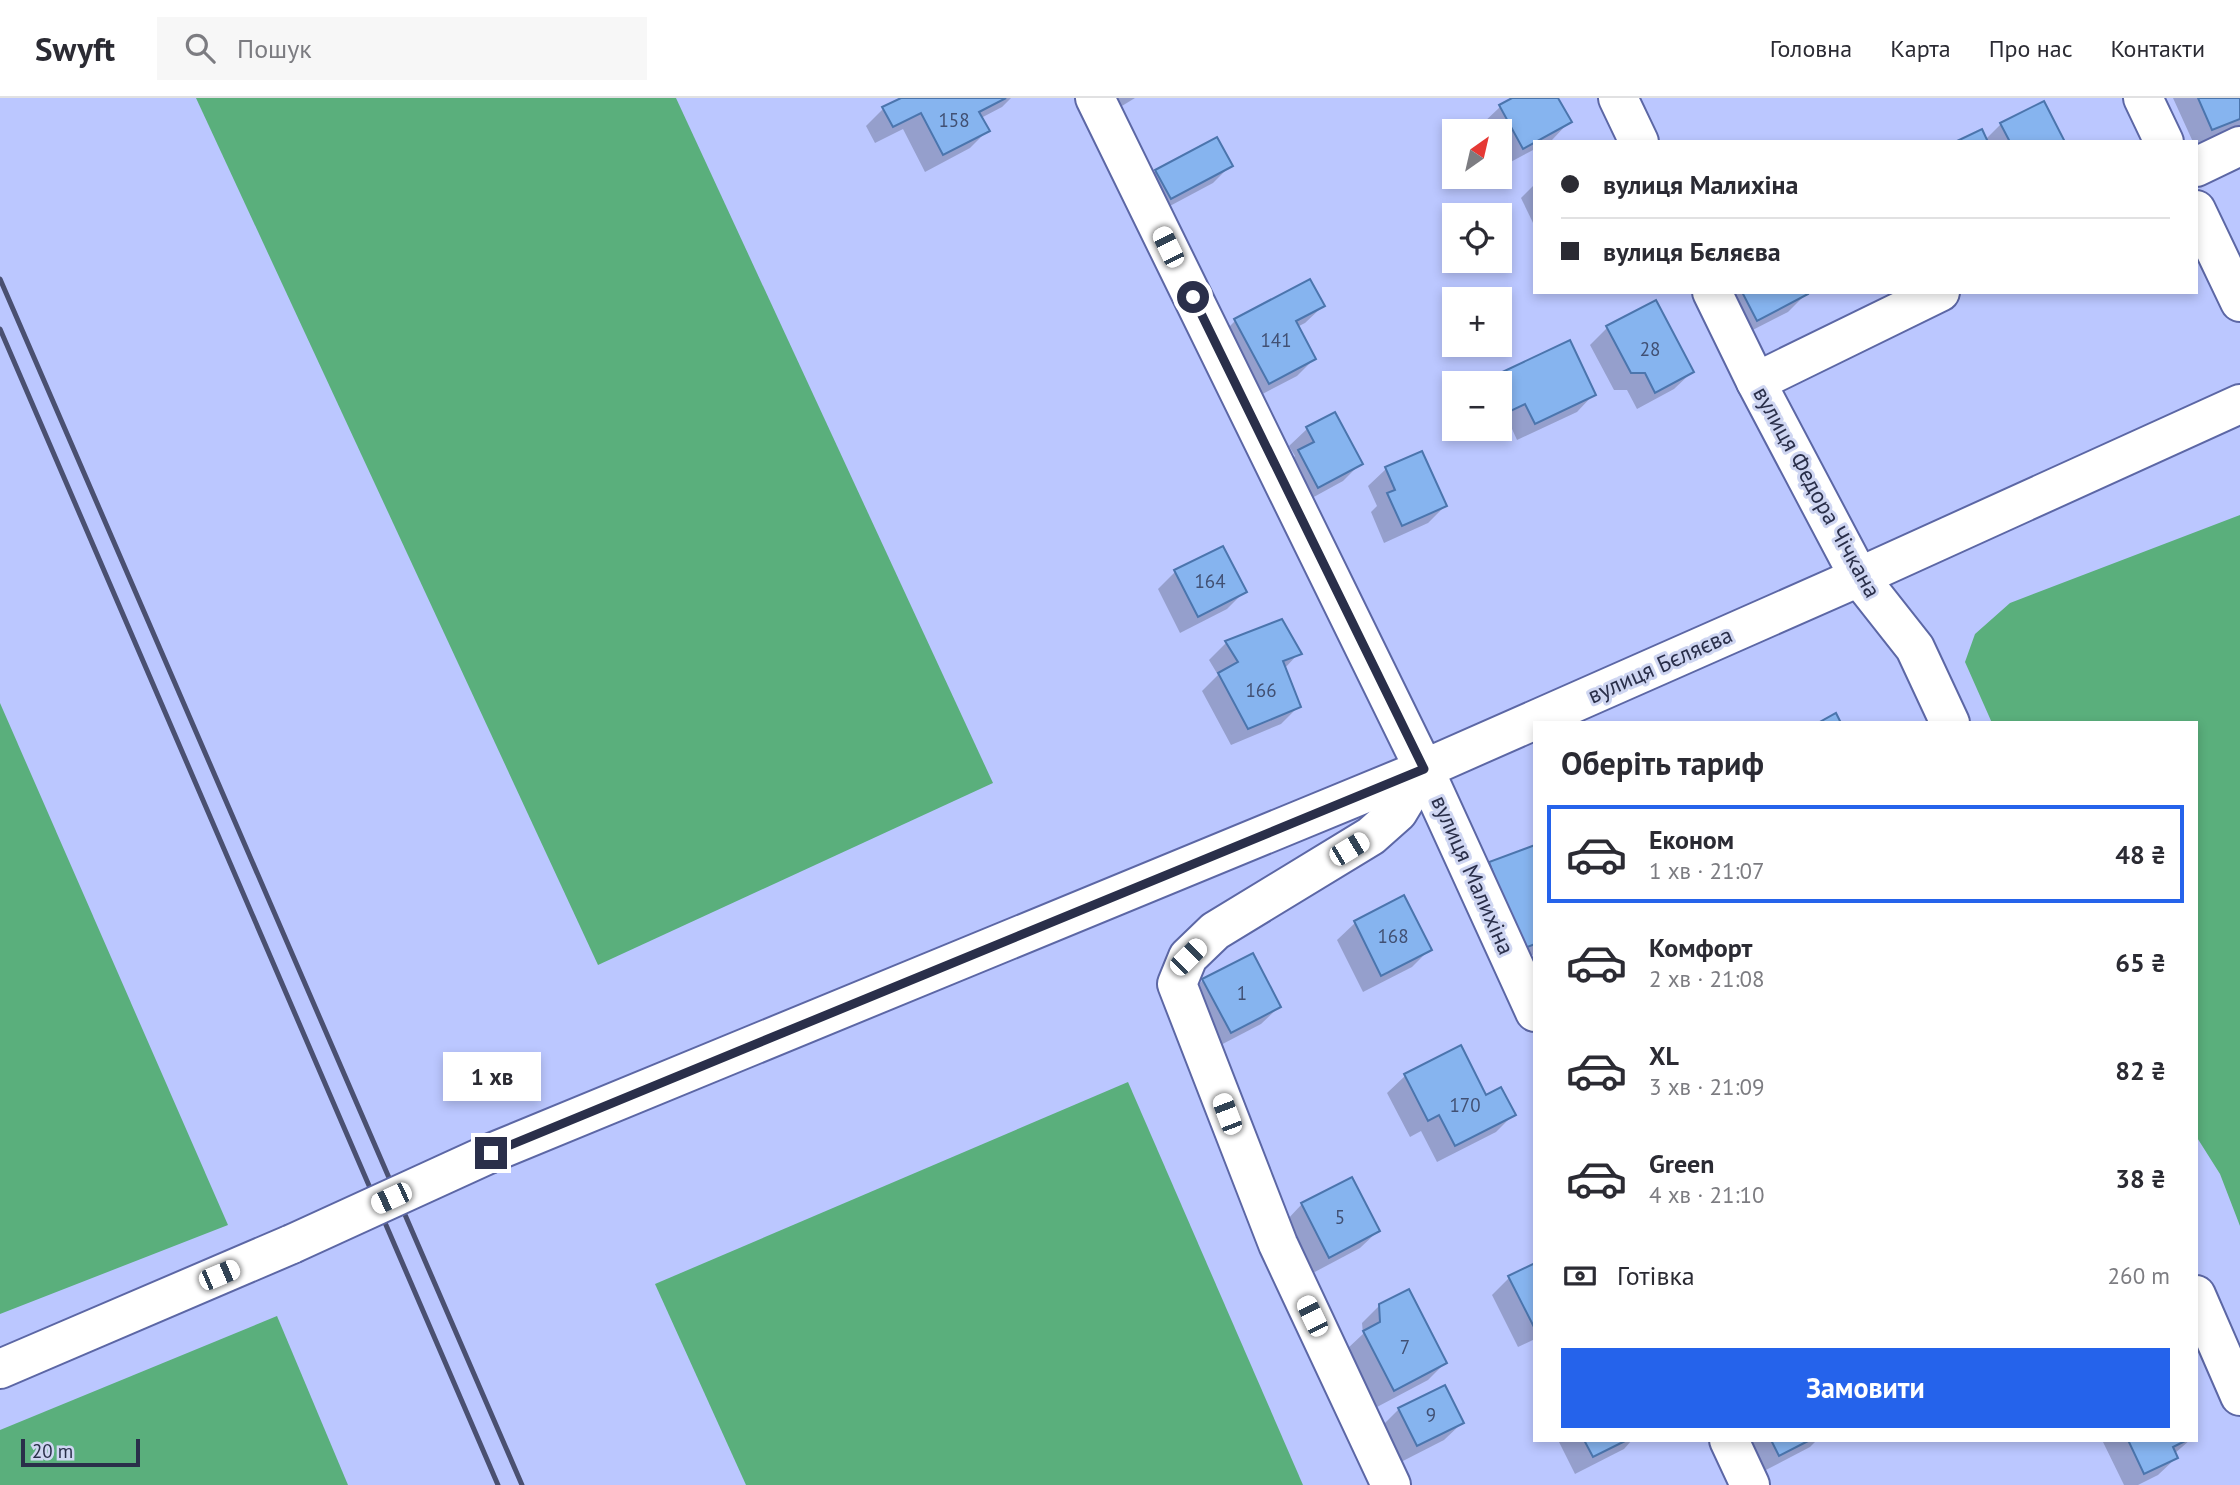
<!DOCTYPE html>
<html lang="uk">
<meta charset="utf-8">
<style>
:root{--surface:#fff;--page:#f7f7f7;--text:#2b2b33;--muted:#7c7c81;--line:#e1e1e2;--accent:#2563eb}
body{margin:0;font-family:"PT Sans",sans-serif;background:var(--page);color:var(--text);height:100vh;display:flex;flex-direction:column;font-size:26px;white-space:nowrap}
*{box-sizing:border-box;margin:0}
p{font-size:23px;color:var(--muted)}
.icon{flex:none;width:38px;height:38px;fill:none;stroke:currentColor;stroke-width:2;stroke-linecap:round;stroke-linejoin:round}
.map{position:relative;flex:1;overflow:hidden}
.panel{position:absolute;left:1533px;top:623px;width:665px;height:721px;display:flex;flex-direction:column;background:var(--surface);border-radius:0px;box-shadow:0 4px 10px #0003}
.panel>*{flex:none}
.top-card{position:absolute;left:1533px;top:42px;width:665px;height:154px;border-radius:0px;box-shadow:0 4px 10px #0003;display:grid;align-content:center;height:154px;padding:0 28px;background:var(--surface)}
.needle{width:46px;rotate:34deg}
.fabs{position:absolute;left:1442px;top:21px;display:grid;gap:14px}
.fabs a{display:grid;place-items:center;width:70px;height:70px;border-radius:0px;background:var(--surface);box-shadow:0 4px 10px #0003;font-size:35px}
.scale{position:absolute;left:21px;bottom:18px;width:119px;box-sizing:border-box;padding-left:7px;border:4px solid #2a2f4a;border-top:0;font-size:19px;line-height:24px;white-space:nowrap;color:#2a2f4a;-webkit-text-stroke:5px #cfd6f2;paint-order:stroke}
.end{position:absolute;width:32px;height:32px;margin:-16px;border:9px solid #2a2f4a;background:#fff;box-shadow:0 0 0 4px #fff}
.from{border-radius:50%}
.bubble{position:absolute;height:49px;border-radius:0px;background:var(--surface);box-shadow:0 4px 10px #0003;font-size:23px;font-weight:700;line-height:49px;text-align:center}
.car{position:absolute;width:21px;height:42px;margin:-21px -10px;border-radius:9px;box-shadow:0 0 5px 2px #0007;background:linear-gradient(#fff 24%,#345 0 40%,#fff 0 76%,#345 0 86%,#fff 0)}
.top-card b{display:flex;align-items:center;gap:24px;height:66px;font-size:26px}
.top-card b+b{border-top:2px solid var(--line)}
.top-card i{width:18px;height:18px;background:var(--text)}
ul{padding:0;list-style:none}
li{display:flex;align-items:center;gap:21px;height:98px;margin:0 14px 10px;padding:0 14px;border:4px solid transparent;border-radius:0px}
li div{flex:1}
li b{display:block;font-size:26px}
li em{font-style:normal;font-weight:700}
li.on{border-color:var(--accent)}
li>.icon{width:63px;height:63px;stroke-width:1.5}
h2{padding:0 28px;font-size:32px;line-height:84px}
.pay{display:flex;align-items:center;gap:18px;height:77px;padding:0 28px;font-size:26px}
.pay p{margin-inline-start:auto}
.cta{display:flex;gap:14px;margin-top:auto;padding:14px 28px}
.cta a{flex:1;height:80px;border-radius:0px;background:var(--accent);color:#fff;font-size:28px;font-weight:700;line-height:80px;text-align:center}
header{display:flex;align-items:center;gap:42px;box-sizing:border-box;height:98px;padding:0 35px;background:var(--surface);border-bottom:2px solid var(--line)}
header strong{font-size:33px}
nav{display:flex;gap:38px;margin-inline-start:auto;font-size:24px}
.search{width:490px;height:63px;background:var(--page);display:flex;align-items:center;gap:18px;box-sizing:border-box;padding:0 24px;border-radius:0px;color:var(--muted);font-size:26px}
.map>svg:first-child{display:block}
.green{fill:#5aaf7c}
.shadow{fill:#0003}
.building{fill:#86b4ef;stroke:#4b75ad;stroke-width:2}
.lines{fill:none;stroke-linecap:round;stroke-linejoin:round}
.minor-casing{stroke:#5c67a5;stroke-width:42}
.tertiary-casing{stroke:#5c67a5;stroke-width:42}
.minor{stroke:#fff;stroke-width:38}
.tertiary{stroke:#fff;stroke-width:38}
.rail{stroke:#4a5071;stroke-width:5}
.tertiary-bridge-casing{stroke:#5c67a5;stroke-width:42;stroke-linecap:butt}
.tertiary-bridge{stroke:#fff;stroke-width:38}
.route{stroke:#2a2f4a;stroke-width:9}
.labels{text-anchor:middle;stroke-width:6;stroke-linejoin:round;paint-order:stroke}
.number-label{font-size:19px;fill:#415073}
.street-label{font-size:23px;fill:#2a2f4a;stroke:#cfd6f2}
</style>
<header>
<strong>Swyft</strong>
<div class="search"><svg class="icon" aria-label="search" viewBox="0 0 24 24"><circle cx="10" cy="10" r="6"/><path d="M15 15l6 6"/></svg>Пошук</div>
<nav><a>Головна</a><a>Карта</a><a>Про нас</a><a>Контакти</a></nav>
</header>
<div class="map">
<svg width="2240" height="1387" viewBox="0 0 2240 1387">
<rect width="100%" height="100%" fill="#bbc7ff"/>
<!-- green -->
<g class="green">
<path d="M196,0H676L993,685L598,867Z"/>
<path d="M2240,417V1128L2220,1076L2196,1038V625H1992L1965,564L1975,536L2010,505Z"/>
<path d="M0,605L228,1127L0,1216Z"/>
<path d="M1128,984L1303,1387H746L655,1186Z"/>
<path d="M277,1218L348,1387H0V1332Z"/>
</g>
<!-- shadow -->
<g class="shadow">
<path d="M905,0H1011L1002,9L981,20L987,33L970,50L925,74L903,31L875,45L866,28L883,11Z"/>
<path d="M1104,0H1135L1112,14Z"/>
<path d="M1515,0H1556L1569,24L1552,42L1535,44V51L1505,67L1500,57V33H1486L1482,26L1500,9Z"/>
<path d="M2173,0H2240V29L2196,48V44H2193Z"/>
<path d="M2001,26L2063,44H1959L1985,42Z"/>
<path d="M1231,67L1213,85L1153,117L1139,91L1156,73Z"/>
<path d="M1535,86V129L1521,100Z"/>
<path d="M1716,194H1805L1806,196L1788,214L1739,239Z"/>
<path d="M1323,208L1305,225L1297,229L1314,261L1297,278L1251,302L1218,240L1235,223Z"/>
<path d="M1607,230L1692,274L1674,291L1637,311L1627,292H1614L1590,247Z"/>
<path d="M1569,245L1594,296L1577,314L1517,342L1508,322L1500,326V285H1483Z"/>
<path d="M1334,316L1360,366L1343,383L1301,406L1282,371L1295,358L1289,348L1307,331Z"/>
<path d="M1471,331H1489L1474,338Z"/>
<path d="M1386,371L1445,408L1428,425L1384,445L1371,414L1377,408L1368,388Z"/>
<path d="M1175,474L1244,494L1227,511L1180,535L1158,491Z"/>
<path d="M1281,523L1299,555L1284,571L1299,608L1281,626L1231,647L1202,593L1218,577L1209,562L1226,545Z"/>
<path d="M1535,749V856L1504,867L1473,783L1490,766Z"/>
<path d="M1403,800L1429,852L1412,869L1363,894L1337,842L1355,825Z"/>
<path d="M1203,882L1279,909L1261,926L1213,951L1186,900Z"/>
<path d="M1460,949L1485,999L1513,1017L1496,1034L1437,1064L1421,1033L1410,1039L1387,995L1405,978Z"/>
<path d="M1302,1106L1378,1133L1360,1150L1311,1176L1285,1124Z"/>
<path d="M1535,1167V1241L1518,1249L1492,1197L1509,1180Z"/>
<path d="M1380,1207L1445,1265L1428,1282L1377,1309L1347,1251L1363,1236L1362,1225Z"/>
<path d="M1444,1289L1462,1325L1444,1342L1399,1365L1381,1329L1399,1311Z"/>
<path d="M1558,1342H1632L1624,1351L1575,1376Z"/>
<path d="M1745,1342H1817L1810,1349L1762,1374Z"/>
<path d="M2105,1342H2190L2174,1356L2176,1360L2158,1377L2138,1387H2124L2103,1344Z"/>
</g>
<!-- building -->
<g class="building">
<path d="M901,0H1006L979,14L990,33L943,57L921,15L893,29L882,9Z"/>
<path d="M1512,0H1558L1572,24L1523,51L1499,7Z"/>
<path d="M2198,0H2240V21L2212,32Z"/>
<path d="M2044,3L2065,44H2010L2000,25Z"/>
<path d="M1982,31L1988,44H1955Z"/>
<path d="M1217,39L1233,68L1171,101L1155,72Z"/>
<path d="M1310,181L1325,208L1296,223L1316,261L1269,286L1234,221Z"/>
<path d="M1742,194H1807L1808,196L1757,223Z"/>
<path d="M1656,202L1694,274L1655,295L1645,275H1631L1606,228Z"/>
<path d="M1570,242L1596,297L1535,326L1525,306L1500,318V285H1479Z"/>
<path d="M1335,314L1363,366L1318,390L1298,352L1314,344L1306,329Z"/>
<path d="M1422,353L1447,408L1402,428L1387,395L1395,392L1385,369Z"/>
<path d="M1223,448L1247,494L1198,519L1174,472Z"/>
<path d="M1282,521L1302,556L1283,563L1301,609L1248,631L1218,575L1238,564L1225,543Z"/>
<path d="M1836,615L1841,625H1818Z"/>
<path d="M1535,747V846L1522,851L1489,764Z"/>
<path d="M1404,797L1432,852L1381,878L1354,823Z"/>
<path d="M1253,855L1281,909L1231,935L1202,881Z"/>
<path d="M1461,947L1486,997L1501,989L1516,1017L1455,1048L1439,1017L1428,1023L1404,976Z"/>
<path d="M1352,1079L1380,1133L1329,1160L1301,1105Z"/>
<path d="M1535,1165V1231L1508,1178Z"/>
<path d="M1409,1191L1447,1265L1394,1293L1363,1233L1380,1224L1379,1206Z"/>
<path d="M1445,1287L1464,1325L1417,1348L1398,1310Z"/>
<path d="M1584,1342H1627L1593,1359Z"/>
<path d="M1771,1342H1810L1779,1358Z"/>
<path d="M2128,1342H2187L2173,1349L2178,1360L2144,1376Z"/>
</g>
<g class="lines">
<defs>
<g id="minor">
<path d="M1095,0L1424,671L1535,914"/>
<path d="M1618,0L1639,44"/>
<path d="M2143,0L2164,44"/>
<path d="M2196,69L2240,48"/>
<path d="M2196,112L2240,204"/>
<path d="M1712,194L1756,284L1859,479L1915,550L1950,625"/>
<path d="M1756,284L1940,194"/>
<path d="M2196,1197L2240,1298"/>
<path d="M1729,1342L1750,1387"/>
<path d="M1391,1387L1278,1146L1177,886L1188,859L1215,833L1371,738L1398,714L1424,671"/>
</g>
<g id="tertiary">
<path d="M491,1055L1424,671L1859,479L2240,306"/>
<path d="M0,1271L292,1146"/>
</g>
</defs>
<!-- minor casing -->
<use href="#minor" class="minor-casing"/>
<!-- tertiary casing -->
<use href="#tertiary" class="tertiary-casing"/>
<!-- minor -->
<use href="#minor" class="minor"/>
<!-- tertiary -->
<use href="#tertiary" class="tertiary"/>
<!-- rail -->
<g class="rail">
<path d="M0,181L522,1387"/>
<path d="M0,231L498,1387"/>
</g>
<defs>
<path id="tertiary-bridge" d="M292,1146L491,1055"/>
</defs>
<!-- tertiary-bridge casing -->
<use href="#tertiary-bridge" class="tertiary-bridge-casing"/>
<!-- tertiary-bridge -->
<use href="#tertiary-bridge" class="tertiary-bridge"/>
</g>
<g class="lines">
<!-- route -->
<path class="route" d="M491,1055L1424,671L1193,199"/>
</g>
<g class="labels">
<!-- number labels -->
<g class="number-label">
<text x="954" y="29">158</text>
<text x="1276" y="249">141</text>
<text x="1650" y="258">28</text>
<text x="1210" y="490">164</text>
<text x="1261" y="599">166</text>
<text x="1393" y="845">168</text>
<text x="1242" y="902">1</text>
<text x="1465" y="1014">170</text>
<text x="1340" y="1126">5</text>
<text x="1405" y="1256">7</text>
<text x="1431" y="1324">9</text>
</g>
<!-- street labels -->
<g class="street-label">
<text transform="translate(1817 394) rotate(61)" y="8">вулиця Федора Чічкана</text>
<text transform="translate(1660 567) rotate(-24)" y="8">вулиця Бєляєва</text>
<text transform="translate(1473 777) rotate(66)" y="8">вулиця Малихіна</text>
</g>
</g>
</svg>
<div class="fabs">
<a><svg class="needle" viewBox="-14 -14 28 28"><path d="M0-13l5 13h-10z" fill="#e53935"/><path d="M0 13l5-13h-10z" fill="#7c7c81"/></svg></a>
<a><svg class="icon" aria-label="locate" viewBox="0 0 24 24"><circle cx="12" cy="12" r="6"/><path d="M12 2v4M12 18v4M2 12h4M18 12h4"/></svg></a>
<a>+</a>
<a>−</a>
</div>
<div class="scale">20 m</div>
<i class="end from" style="left:1193px;top:199px"></i>
<i class="end" style="left:491px;top:1055px"></i>
<div class="bubble" style="left:443px;top:954px;width:98px">1 хв</div>
<i class="car" style="left:1168px;top:149px;rotate:334deg"></i>
<i class="car" style="left:1349px;top:751px;rotate:59deg"></i>
<i class="car" style="left:1188px;top:859px;rotate:45deg"></i>
<i class="car" style="left:1227px;top:1016px;rotate:339deg"></i>
<i class="car" style="left:391px;top:1100px;rotate:245deg"></i>
<i class="car" style="left:219px;top:1177px;rotate:67deg"></i>
<i class="car" style="left:1312px;top:1218px;rotate:334deg"></i>
<div class="top-card">
<b><i class="from"></i>вулиця Малихіна</b>
<b><i></i>вулиця Бєляєва</b>
</div>
<section class="panel">
<h2>Оберіть тариф</h2>
<ul>
<li class="on"><svg class="icon" aria-label="car" viewBox="0 0 24 24"><path d="M5 17H2v-5l4-1 3-4h7l3 4 3 1v5h-3M9 17h6M6 11h13"/><circle cx="7" cy="17" r="2"/><circle cx="17" cy="17" r="2"/></svg><div><b>Економ</b><p>1 хв · 21:07</p></div><em>48 ₴</em></li>
<li><svg class="icon" aria-label="car" viewBox="0 0 24 24"><path d="M5 17H2v-5l4-1 3-4h7l3 4 3 1v5h-3M9 17h6M6 11h13"/><circle cx="7" cy="17" r="2"/><circle cx="17" cy="17" r="2"/></svg><div><b>Комфорт</b><p>2 хв · 21:08</p></div><em>65 ₴</em></li>
<li><svg class="icon" aria-label="car" viewBox="0 0 24 24"><path d="M5 17H2v-5l4-1 3-4h7l3 4 3 1v5h-3M9 17h6M6 11h13"/><circle cx="7" cy="17" r="2"/><circle cx="17" cy="17" r="2"/></svg><div><b>XL</b><p>3 хв · 21:09</p></div><em>82 ₴</em></li>
<li><svg class="icon" aria-label="car" viewBox="0 0 24 24"><path d="M5 17H2v-5l4-1 3-4h7l3 4 3 1v5h-3M9 17h6M6 11h13"/><circle cx="7" cy="17" r="2"/><circle cx="17" cy="17" r="2"/></svg><div><b>Green</b><p>4 хв · 21:10</p></div><em>38 ₴</em></li>
</ul>
<div class="pay"><svg class="icon" aria-label="cash" viewBox="0 0 24 24"><path d="M3 7h18v10H3z"/><circle cx="12" cy="12" r="2"/></svg>Готівка<p>260 m</p></div>
<div class="cta"><a>Замовити</a></div>
</section>
</div>
